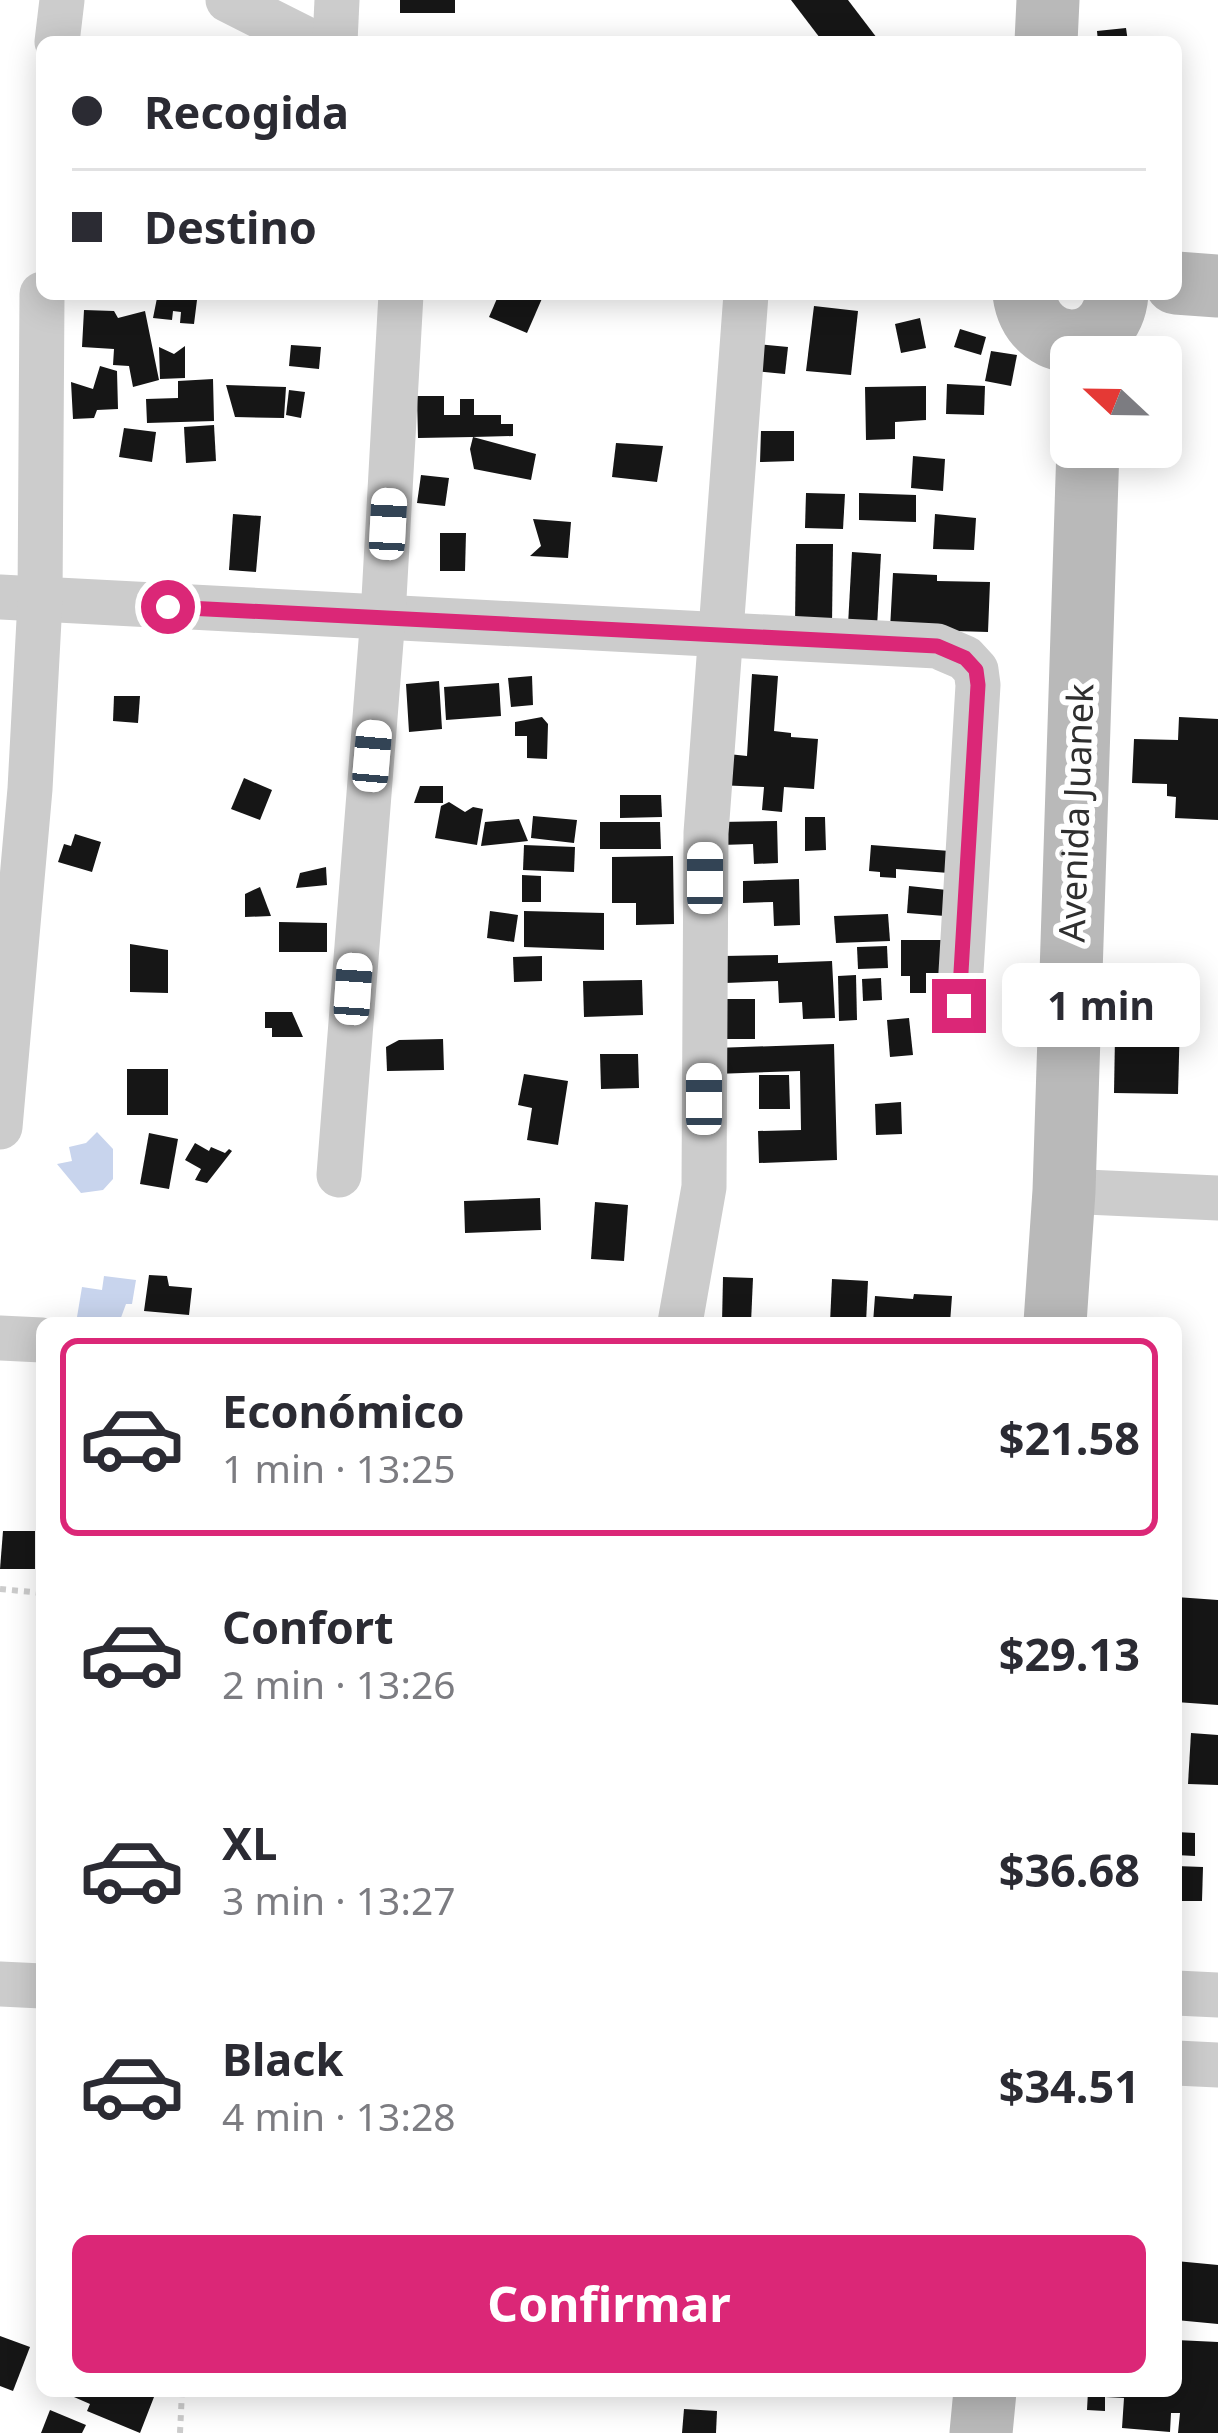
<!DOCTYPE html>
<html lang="es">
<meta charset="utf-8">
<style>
:root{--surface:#fff;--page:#f7f7f7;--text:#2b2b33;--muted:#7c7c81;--line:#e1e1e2;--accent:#db2777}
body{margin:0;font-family:"Noto Sans",sans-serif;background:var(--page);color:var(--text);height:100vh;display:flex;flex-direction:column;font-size:45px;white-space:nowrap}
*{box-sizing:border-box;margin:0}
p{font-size:39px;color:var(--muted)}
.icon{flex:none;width:66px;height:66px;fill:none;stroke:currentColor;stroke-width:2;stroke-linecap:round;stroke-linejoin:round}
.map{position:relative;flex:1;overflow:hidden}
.panel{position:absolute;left:36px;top:1317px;width:1146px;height:1080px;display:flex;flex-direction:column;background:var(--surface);border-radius:18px;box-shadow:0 6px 30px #0003}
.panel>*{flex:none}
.guide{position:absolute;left:36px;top:36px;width:1146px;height:264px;border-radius:18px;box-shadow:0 6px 30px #0003;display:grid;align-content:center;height:264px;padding:0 36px;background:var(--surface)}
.needle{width:78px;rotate:292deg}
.tools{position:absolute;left:1050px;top:336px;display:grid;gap:24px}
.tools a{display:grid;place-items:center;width:132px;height:132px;border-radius:18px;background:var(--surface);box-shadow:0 6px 30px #0003;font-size:60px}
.end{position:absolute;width:54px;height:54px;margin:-27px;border:15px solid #db2777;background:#fff;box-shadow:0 0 0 6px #fff}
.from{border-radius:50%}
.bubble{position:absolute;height:84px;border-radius:18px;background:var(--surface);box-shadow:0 6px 30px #0003;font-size:39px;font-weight:700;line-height:84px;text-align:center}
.car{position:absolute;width:36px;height:72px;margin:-36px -18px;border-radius:15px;box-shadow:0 0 9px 3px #0007;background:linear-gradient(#fff 24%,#345 0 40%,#fff 0 76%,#345 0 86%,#fff 0)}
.guide b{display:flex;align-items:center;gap:42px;height:114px;font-size:45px}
.guide b+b{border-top:3px solid var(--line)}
.guide i{width:30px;height:30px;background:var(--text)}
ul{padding:21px 0 0;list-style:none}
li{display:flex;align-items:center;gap:36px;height:198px;margin:0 24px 18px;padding:0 12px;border:6px solid transparent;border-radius:18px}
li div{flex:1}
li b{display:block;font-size:45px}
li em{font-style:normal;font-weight:700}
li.on{border-color:var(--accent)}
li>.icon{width:108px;height:108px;stroke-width:1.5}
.primary-button{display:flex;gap:24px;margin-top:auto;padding:24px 36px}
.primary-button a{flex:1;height:138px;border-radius:18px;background:var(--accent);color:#fff;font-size:48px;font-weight:700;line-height:138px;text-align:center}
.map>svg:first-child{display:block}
.water{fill:#c8d4ed}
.building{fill:#161616}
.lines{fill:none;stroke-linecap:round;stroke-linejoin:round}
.path{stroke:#ccc;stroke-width:6;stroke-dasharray:6 6;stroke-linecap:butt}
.street{stroke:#ccc;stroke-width:45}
.secondary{stroke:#b9b9b9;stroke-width:63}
.route{stroke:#db2777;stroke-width:15}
.labels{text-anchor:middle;stroke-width:12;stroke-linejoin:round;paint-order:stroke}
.street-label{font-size:36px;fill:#2f2f2f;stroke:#fff}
</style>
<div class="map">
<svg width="1218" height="2433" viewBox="0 0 1218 2433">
<rect width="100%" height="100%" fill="#fff"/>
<!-- water -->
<g class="water">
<path d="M97,1132L113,1149V1179L103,1190L81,1193L57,1164L72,1161L69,1147L86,1143Z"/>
<path d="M104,1276L136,1280L132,1304H126L119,1323H76L82,1287L102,1290Z"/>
</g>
<!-- building -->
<g class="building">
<rect x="400" y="0" width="55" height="13"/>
<path d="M791,0H848L880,42H823Z"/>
<path d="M1126,28L1128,42H1098L1097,31Z"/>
<path d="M147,294H189L188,298L197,300L194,324L180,323L181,312L173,311L172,320L153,318L157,298Z"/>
<path d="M499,294H544L527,333L489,317Z"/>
<path d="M814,306L858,311L851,375L806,371Z"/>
<path d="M84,310L114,311L118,318L145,311L159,380L133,387L129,366L113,365L114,349L82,347Z"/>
<path d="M920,318L926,348L901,353L895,324Z"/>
<path d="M960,329L986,337L981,355L954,347Z"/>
<path d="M756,344L788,347L785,374L753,371Z"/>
<path d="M291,345L321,347L319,369L289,366Z"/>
<path d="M185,346V378L160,379L159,347L174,354Z"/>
<path d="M991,351L1017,355L1011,386L985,381Z"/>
<path d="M100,366L117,371L118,409L97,410L94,418L73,419L71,382L93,389Z"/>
<path d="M213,379L214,421L147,423L146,399L178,398V381Z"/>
<path d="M947,384L985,386L984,415L946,414Z"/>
<path d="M226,385L286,387L284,418L235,417Z"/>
<path d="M926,386V420L895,422V439L866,440L865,387Z"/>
<path d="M289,390L305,392L301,418L286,415Z"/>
<path d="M417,396H444V415H460V399H474V415H501V424H513V436L473,437L536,454L531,480L474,469L470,449L473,437L418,438Z"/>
<path d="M214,425L216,461L186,463L184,427Z"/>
<path d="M124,428L156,432L152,462L119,457Z"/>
<path d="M761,431H794V461L760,462Z"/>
<path d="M616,443L663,446L657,482L612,477Z"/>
<path d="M913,456L945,459L943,491L911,488Z"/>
<path d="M421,475L449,478L445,506L417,503Z"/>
<path d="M806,493L845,494L843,529L805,528Z"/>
<path d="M859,493L916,495V522L859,520Z"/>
<path d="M233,514L261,516L256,572L229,570Z"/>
<path d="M935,514L976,518L974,550L933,549Z"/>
<path d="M533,519L571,522L568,558L530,556L541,546Z"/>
<path d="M440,533H466L465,571H440Z"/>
<path d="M796,544H833L832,624H795Z"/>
<path d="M852,552L881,554L877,627L848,625Z"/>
<path d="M893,573L937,575V581L990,582L988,632L890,629Z"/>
<path d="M752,674L778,676L774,731L791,733V737L818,739L814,789L784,787L782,812L762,810L764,787L717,785L719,753L747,756Z"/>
<path d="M532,676L533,705L511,707L508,678Z"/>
<path d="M439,681L442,729L409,732L406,684Z"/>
<path d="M499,683L501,716L446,720L444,687Z"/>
<path d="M114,696H140L138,723L113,721Z"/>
<path d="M542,717L548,724L547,759L527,758V736H515V722Z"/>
<path d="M1179,717L1218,719V820L1175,818L1176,797L1167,796V784L1132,783L1134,739L1178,740Z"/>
<path d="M244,778L272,790L260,820L231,809Z"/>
<path d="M420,786H443V803H414Z"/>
<path d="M620,795H661L662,817L620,818Z"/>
<path d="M449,802L465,812L473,807L483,809L477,845L435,838L441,806Z"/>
<path d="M533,816L577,820L574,843L531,838Z"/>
<path d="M805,817H825L826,850L805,851Z"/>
<path d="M519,819L528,841L481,846L485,822Z"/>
<path d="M777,821L778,863L754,864L753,844L721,845L720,822Z"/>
<path d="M600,822H660L661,849H600Z"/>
<path d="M75,834L101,842L92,872L58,862L64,844L71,846Z"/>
<path d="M524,845L575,847L574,872L523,870Z"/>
<path d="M871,845L950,851L949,873L896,869V878L880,877V872L869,871Z"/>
<path d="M673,856L674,924L636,925V903H612V857Z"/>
<path d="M326,867L327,885L296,888L300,873Z"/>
<path d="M522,875L541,876V902H522Z"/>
<path d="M799,879L800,925L774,926L773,902L743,903V881Z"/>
<path d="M909,886L947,890L945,916L907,913Z"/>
<path d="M260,887L271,916L245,917V894Z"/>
<path d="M490,911L518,915L514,942L487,938Z"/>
<path d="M524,911L604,913V950L524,947Z"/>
<path d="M888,914L890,941L836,943L834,916Z"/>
<path d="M279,922L327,923V952H279Z"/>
<path d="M901,940H945V993H910V976H901Z"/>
<path d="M130,944L168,950V993L130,992Z"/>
<path d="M887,946L888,968L858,969L857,947Z"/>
<path d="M778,955V963L832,961L835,1018L803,1019L802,1002L779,1003L778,981L725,983L724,956Z"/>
<path d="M542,956V981L514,982L513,957Z"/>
<path d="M856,975L857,1020L839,1021L838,976Z"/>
<path d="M881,978L882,1000L863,1001L862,979Z"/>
<path d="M642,980L643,1015L584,1017L583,981Z"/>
<path d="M1116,980L1181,982L1178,1094L1114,1093Z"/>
<rect x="714" y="999" width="41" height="40"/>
<path d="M265,1012H292L303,1037H272V1028H265Z"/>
<path d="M909,1018L913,1055L890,1057L887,1020Z"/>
<path d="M443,1039L444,1070L387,1071L386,1047L399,1040Z"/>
<path d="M834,1044L837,1160L759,1163L758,1131L801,1130L800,1071L715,1074V1048Z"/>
<path d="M600,1054H638L639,1088L601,1089Z"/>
<rect x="127" y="1069" width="41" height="46"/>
<path d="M524,1074L568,1081L558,1145L527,1140L532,1108L518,1105Z"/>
<path d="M759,1075H789L790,1109H759Z"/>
<path d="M901,1102L902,1134L876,1135L875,1104Z"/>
<path d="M149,1133L178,1139L169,1189L140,1184Z"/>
<path d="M195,1143L209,1151L211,1147L225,1153L229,1149L232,1151L207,1183L195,1180L201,1169L185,1160Z"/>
<path d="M540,1198L541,1230L465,1233L464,1201Z"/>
<path d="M595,1202L628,1205L624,1261L591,1259Z"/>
<path d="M149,1275L167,1276L169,1286L192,1288L189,1315L144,1311Z"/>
<path d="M723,1277L753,1278L751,1323H722Z"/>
<path d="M832,1279L868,1281L866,1323H830Z"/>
<path d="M914,1294L952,1296L950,1323H873L875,1296L913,1299Z"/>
<path d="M3,1531H35V1569H0Z"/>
<path d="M1176,1597L1218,1600V1705L1176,1702Z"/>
<path d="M1191,1733L1218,1735V1785L1188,1784Z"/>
<path d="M1176,1832L1195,1833V1856L1176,1855Z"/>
<path d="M1176,1866L1203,1867L1202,1901H1176Z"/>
<path d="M1176,2261L1218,2265V2324L1176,2320Z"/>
<path d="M0,2336L30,2347L13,2391L0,2386Z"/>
<path d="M1176,2340L1218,2342V2433H1178L1180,2413H1171L1170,2432L1122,2428L1124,2398L1105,2397V2411L1087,2410L1088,2391H1176Z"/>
<path d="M77,2391H139L154,2397L140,2433L87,2411L90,2404L74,2397Z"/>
<path d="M684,2409L717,2411L716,2433H682Z"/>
<path d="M50,2410L86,2425L82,2433H41Z"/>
</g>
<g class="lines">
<!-- path -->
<g class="path">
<path d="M0,1589L42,1593"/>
<path d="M180,2433L182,2391"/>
</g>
<!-- street -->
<g class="street">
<path d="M228,0L312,42"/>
<path d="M57,42L62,0"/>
<path d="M335,42L337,0"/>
<path d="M0,597L937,646L965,658L976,670L978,685L959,1006"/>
<path d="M0,1127L30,789L40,601L42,294"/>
<path d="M339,1175L383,616L401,294"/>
<path d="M1064,1191L1218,1198"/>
<path d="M680,1323L704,1187L706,833L746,294"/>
<path d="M0,1338L42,1340"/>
<path d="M0,1984L42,1986"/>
<path d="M1176,1993L1218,1995"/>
<path d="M1176,2063L1218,2065"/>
</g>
<!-- secondary -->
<g class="secondary">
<path d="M1046,42L1048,0"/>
<path d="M1176,283L1218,286"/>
<path d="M1024,294C1033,357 1112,356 1117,294"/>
<path d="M1055,1323L1064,1191L1088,447"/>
<path d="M981,2433L985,2391"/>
</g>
</g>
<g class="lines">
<!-- route -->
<path class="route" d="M168,607L937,646L965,658L976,670L978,685L959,1006"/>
</g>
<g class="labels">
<!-- street labels -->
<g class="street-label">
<text transform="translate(1076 813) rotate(-88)" y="13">Avenida Juanek</text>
</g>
</g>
</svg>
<div class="tools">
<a><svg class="needle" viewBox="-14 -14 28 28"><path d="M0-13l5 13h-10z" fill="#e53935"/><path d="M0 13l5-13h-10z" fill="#7c7c81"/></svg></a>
</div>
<i class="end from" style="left:168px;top:607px"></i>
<i class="end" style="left:959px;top:1006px"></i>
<div class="bubble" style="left:1002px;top:963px;width:198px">1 min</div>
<i class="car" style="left:388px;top:524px;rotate:3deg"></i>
<i class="car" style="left:372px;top:756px;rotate:5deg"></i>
<i class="car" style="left:705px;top:878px;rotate:0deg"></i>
<i class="car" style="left:353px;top:989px;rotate:4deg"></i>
<i class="car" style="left:704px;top:1099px;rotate:0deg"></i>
<div class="guide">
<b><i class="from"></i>Recogida</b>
<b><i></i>Destino</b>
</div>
<section class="panel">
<ul>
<li class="on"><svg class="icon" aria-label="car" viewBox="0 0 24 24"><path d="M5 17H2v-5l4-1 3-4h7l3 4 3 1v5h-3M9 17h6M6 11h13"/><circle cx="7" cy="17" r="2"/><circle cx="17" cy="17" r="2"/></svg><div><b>Económico</b><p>1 min · 13:25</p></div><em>$21.58</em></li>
<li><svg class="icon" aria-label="car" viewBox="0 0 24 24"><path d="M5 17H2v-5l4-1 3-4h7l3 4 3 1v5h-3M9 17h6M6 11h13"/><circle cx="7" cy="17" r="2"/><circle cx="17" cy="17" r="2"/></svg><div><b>Confort</b><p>2 min · 13:26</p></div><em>$29.13</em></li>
<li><svg class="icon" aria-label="car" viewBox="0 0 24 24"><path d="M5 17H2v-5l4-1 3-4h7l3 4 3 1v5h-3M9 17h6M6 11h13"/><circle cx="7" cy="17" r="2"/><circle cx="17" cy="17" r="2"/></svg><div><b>XL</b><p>3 min · 13:27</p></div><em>$36.68</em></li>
<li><svg class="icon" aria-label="car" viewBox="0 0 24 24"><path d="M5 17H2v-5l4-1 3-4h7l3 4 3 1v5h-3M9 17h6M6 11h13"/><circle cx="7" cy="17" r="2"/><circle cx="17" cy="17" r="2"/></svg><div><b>Black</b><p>4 min · 13:28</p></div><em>$34.51</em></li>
</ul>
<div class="primary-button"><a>Confirmar</a></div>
</section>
</div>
